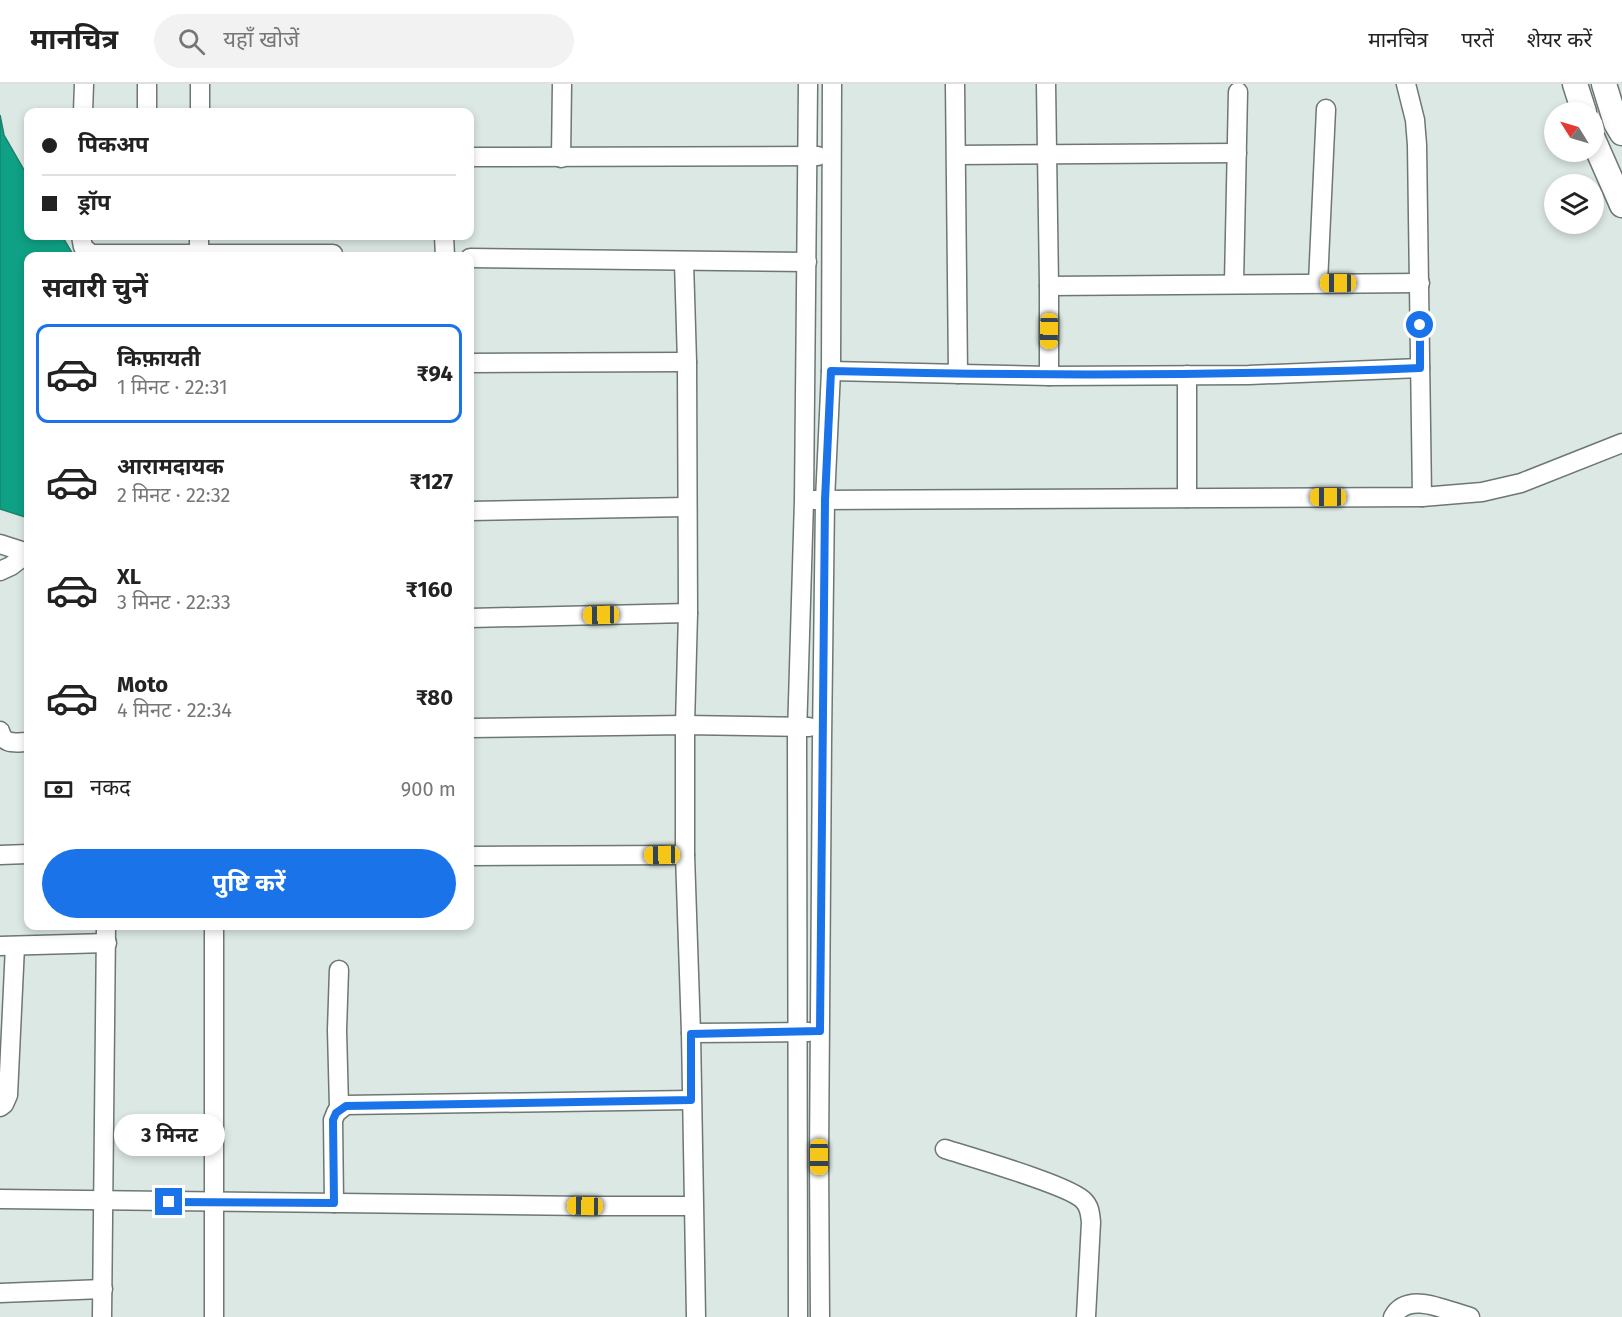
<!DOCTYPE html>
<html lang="hi">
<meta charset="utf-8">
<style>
:root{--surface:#fff;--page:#f2f2f2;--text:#222;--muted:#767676;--line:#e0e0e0;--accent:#1a73e8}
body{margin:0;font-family:"Fira Sans","Noto Sans Devanagari",sans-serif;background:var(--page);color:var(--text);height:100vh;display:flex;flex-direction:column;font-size:22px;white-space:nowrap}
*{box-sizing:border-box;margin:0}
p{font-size:20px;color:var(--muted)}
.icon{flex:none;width:33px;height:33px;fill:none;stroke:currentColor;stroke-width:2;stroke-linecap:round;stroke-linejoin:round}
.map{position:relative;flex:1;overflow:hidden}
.drawer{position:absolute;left:24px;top:168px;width:450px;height:678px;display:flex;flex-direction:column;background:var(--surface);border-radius:12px;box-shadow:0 3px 9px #0003}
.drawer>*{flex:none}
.guide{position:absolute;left:24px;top:24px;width:450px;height:132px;border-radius:12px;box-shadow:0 3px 9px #0003;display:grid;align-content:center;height:132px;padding:0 18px;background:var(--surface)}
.needle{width:39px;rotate:307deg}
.controls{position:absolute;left:1544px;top:18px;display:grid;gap:12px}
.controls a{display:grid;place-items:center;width:60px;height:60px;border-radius:50%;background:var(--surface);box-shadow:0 3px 9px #0003;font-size:30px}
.end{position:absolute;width:27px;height:27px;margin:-14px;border:8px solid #1a73e8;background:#fff;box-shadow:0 0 0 3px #fff}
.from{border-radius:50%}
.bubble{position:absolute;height:42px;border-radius:21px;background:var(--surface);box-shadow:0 3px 9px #0003;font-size:20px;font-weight:700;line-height:42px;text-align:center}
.car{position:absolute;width:18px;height:36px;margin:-18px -9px;border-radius:8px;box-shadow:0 0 4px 2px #0007;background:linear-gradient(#f5c518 24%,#345 0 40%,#f5c518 0 76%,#345 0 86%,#f5c518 0)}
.guide b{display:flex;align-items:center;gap:21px;height:57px;font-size:22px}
.guide b+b{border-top:2px solid var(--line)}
.guide i{width:15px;height:15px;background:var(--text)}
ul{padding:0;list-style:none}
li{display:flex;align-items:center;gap:18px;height:99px;margin:0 12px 9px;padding:0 6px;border:3px solid transparent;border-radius:12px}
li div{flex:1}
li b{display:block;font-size:22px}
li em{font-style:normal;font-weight:700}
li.selected{border-color:var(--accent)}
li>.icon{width:54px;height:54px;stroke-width:1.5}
h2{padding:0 18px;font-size:27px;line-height:72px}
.pay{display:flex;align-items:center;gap:15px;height:66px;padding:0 18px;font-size:22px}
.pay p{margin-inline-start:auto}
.action{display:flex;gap:12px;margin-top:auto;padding:12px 18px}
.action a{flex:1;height:69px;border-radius:36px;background:var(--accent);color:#fff;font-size:24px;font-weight:700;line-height:69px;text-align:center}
header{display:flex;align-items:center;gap:36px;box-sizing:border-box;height:84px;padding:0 30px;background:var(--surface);border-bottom:2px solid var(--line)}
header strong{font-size:28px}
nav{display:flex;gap:33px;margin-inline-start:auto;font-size:21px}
.search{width:420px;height:54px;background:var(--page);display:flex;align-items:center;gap:15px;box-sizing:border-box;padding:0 21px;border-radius:33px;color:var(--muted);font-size:22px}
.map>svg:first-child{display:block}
.water{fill:#0fa185;stroke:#1b826e;stroke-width:1.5}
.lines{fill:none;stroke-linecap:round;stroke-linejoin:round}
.street-casing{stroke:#6d7774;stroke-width:21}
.secondary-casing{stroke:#6d7774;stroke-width:27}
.street{stroke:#fff;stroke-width:18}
.secondary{stroke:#fff;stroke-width:24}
.route{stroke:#1a73e8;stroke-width:8}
</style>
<header>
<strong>मानचित्र</strong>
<div class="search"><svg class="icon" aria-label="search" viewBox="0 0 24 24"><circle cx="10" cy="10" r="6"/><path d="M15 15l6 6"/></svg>यहाँ खोजें</div>
<nav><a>मानचित्र</a><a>परतें</a><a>शेयर करें</a></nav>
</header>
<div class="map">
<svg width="1622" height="1233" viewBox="0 0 1622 1233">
<rect width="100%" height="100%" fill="#dce8e4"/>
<!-- water -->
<path class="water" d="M0,31L4,51L28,93V152H62L74,172H28V434L0,425Z"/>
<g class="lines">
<defs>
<g id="street">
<path d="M147,0V28"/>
<path d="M200,0V28"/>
<path d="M955,0L958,290"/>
<path d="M1046,0L1049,202V292"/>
<path d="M1406,0L1415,36L1417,61L1422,413"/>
<path d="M83,28L84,0"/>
<path d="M957,71L1237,69"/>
<path d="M470,73L818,72"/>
<path d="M561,74L562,0"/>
<path d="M81,152L83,163L91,170H333"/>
<path d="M444,152L445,172"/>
<path d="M199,171V152"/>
<path d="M470,174L807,178"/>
<path d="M684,178L687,278L688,529L685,641V771L691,949L696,1233"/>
<path d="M1234,199L1238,8"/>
<path d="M1318,199L1326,25"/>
<path d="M1049,202L1420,199"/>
<path d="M470,279L687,278"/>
<path d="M831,287L1049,292L1249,291L1420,284"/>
<path d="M1187,291V414"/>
<path d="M814,416L1422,413L1482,408L1521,399L1622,359"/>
<path d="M470,427L686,423"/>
<path d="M0,460L28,469"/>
<path d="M0,487L11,482L28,469"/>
<path d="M470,534L688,529"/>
<path d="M470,644L685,641L809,643"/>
<path d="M0,647C4,662 16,658 28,658"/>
<path d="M0,771L28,770"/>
<path d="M470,772L685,771"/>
<path d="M0,862L107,859"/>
<path d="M691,949L809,948"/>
<path d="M0,1023L4,1020L8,1011L15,862"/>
<path d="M336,1029L339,1023L337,946L339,886"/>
<path d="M945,1065C970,1073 1072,1102 1084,1117C1090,1123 1090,1130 1091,1138L1086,1233"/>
<path d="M0,1115L585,1122H693"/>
<path d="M334,1119L333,1036L336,1029L346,1021L691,1016"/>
<path d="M0,1209L103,1205"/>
<path d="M102,1233L106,842"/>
<path d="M214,1233V842"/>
<path d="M798,1233L797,651L804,416L808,0"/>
<path d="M820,1233L819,1073L822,657L825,416L831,287L832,0"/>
<path d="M1393,1233C1408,1206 1447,1227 1470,1233"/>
</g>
<g id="secondary">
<path d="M1575,0L1584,28"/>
<path d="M1604,0L1616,39L1622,49"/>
<path d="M1593,55L1622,121"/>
</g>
</defs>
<!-- street casing -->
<use href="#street" class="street-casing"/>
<!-- secondary casing -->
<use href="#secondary" class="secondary-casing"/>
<!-- street -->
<use href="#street" class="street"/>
<!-- secondary -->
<use href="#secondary" class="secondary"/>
</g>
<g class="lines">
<!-- route -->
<path class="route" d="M169,1118L334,1119L333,1036L336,1029L346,1022L691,1016V950L820,947L825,416L831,287C1028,292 1223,292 1420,284V241"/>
</g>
</svg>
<div class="controls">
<a><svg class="needle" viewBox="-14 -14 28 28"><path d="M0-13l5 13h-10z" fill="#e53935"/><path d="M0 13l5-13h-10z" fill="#767676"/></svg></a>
<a><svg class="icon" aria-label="layers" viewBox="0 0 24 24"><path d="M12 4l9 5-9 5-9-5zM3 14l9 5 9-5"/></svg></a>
</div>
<i class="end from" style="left:1420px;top:241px"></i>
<i class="end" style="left:169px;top:1118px"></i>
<div class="bubble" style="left:114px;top:1030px;width:111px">3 मिनट</div>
<i class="car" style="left:1338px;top:199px;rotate:270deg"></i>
<i class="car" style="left:1049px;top:247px;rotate:181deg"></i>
<i class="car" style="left:1328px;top:413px;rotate:270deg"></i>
<i class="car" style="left:601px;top:531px;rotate:269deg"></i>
<i class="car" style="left:662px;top:771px;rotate:269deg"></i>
<i class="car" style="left:819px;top:1073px;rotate:180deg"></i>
<i class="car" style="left:585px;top:1122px;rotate:271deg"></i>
<div class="guide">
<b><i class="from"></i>पिकअप</b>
<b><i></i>ड्रॉप</b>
</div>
<section class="drawer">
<h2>सवारी चुनें</h2>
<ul>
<li class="selected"><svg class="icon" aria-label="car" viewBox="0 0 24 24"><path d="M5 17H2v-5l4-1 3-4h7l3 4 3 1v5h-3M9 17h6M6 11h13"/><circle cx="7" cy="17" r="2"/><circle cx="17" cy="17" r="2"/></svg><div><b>किफ़ायती</b><p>1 मिनट · 22:31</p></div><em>₹94</em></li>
<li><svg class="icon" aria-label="car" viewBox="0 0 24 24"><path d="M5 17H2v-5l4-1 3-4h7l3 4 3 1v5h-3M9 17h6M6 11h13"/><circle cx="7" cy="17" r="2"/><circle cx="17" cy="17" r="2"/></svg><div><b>आरामदायक</b><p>2 मिनट · 22:32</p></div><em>₹127</em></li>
<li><svg class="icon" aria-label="car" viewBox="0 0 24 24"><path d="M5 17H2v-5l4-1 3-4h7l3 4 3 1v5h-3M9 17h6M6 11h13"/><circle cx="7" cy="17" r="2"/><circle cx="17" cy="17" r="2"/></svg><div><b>XL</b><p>3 मिनट · 22:33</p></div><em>₹160</em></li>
<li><svg class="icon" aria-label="car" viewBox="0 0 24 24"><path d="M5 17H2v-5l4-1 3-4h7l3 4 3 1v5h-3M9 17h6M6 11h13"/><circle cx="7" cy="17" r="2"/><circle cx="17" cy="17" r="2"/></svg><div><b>Moto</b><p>4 मिनट · 22:34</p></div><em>₹80</em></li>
</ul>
<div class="pay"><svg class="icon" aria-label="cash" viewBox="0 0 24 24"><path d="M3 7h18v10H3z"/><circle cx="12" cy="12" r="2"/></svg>नकद<p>900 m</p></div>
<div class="action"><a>पुष्टि करें</a></div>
</section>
</div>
